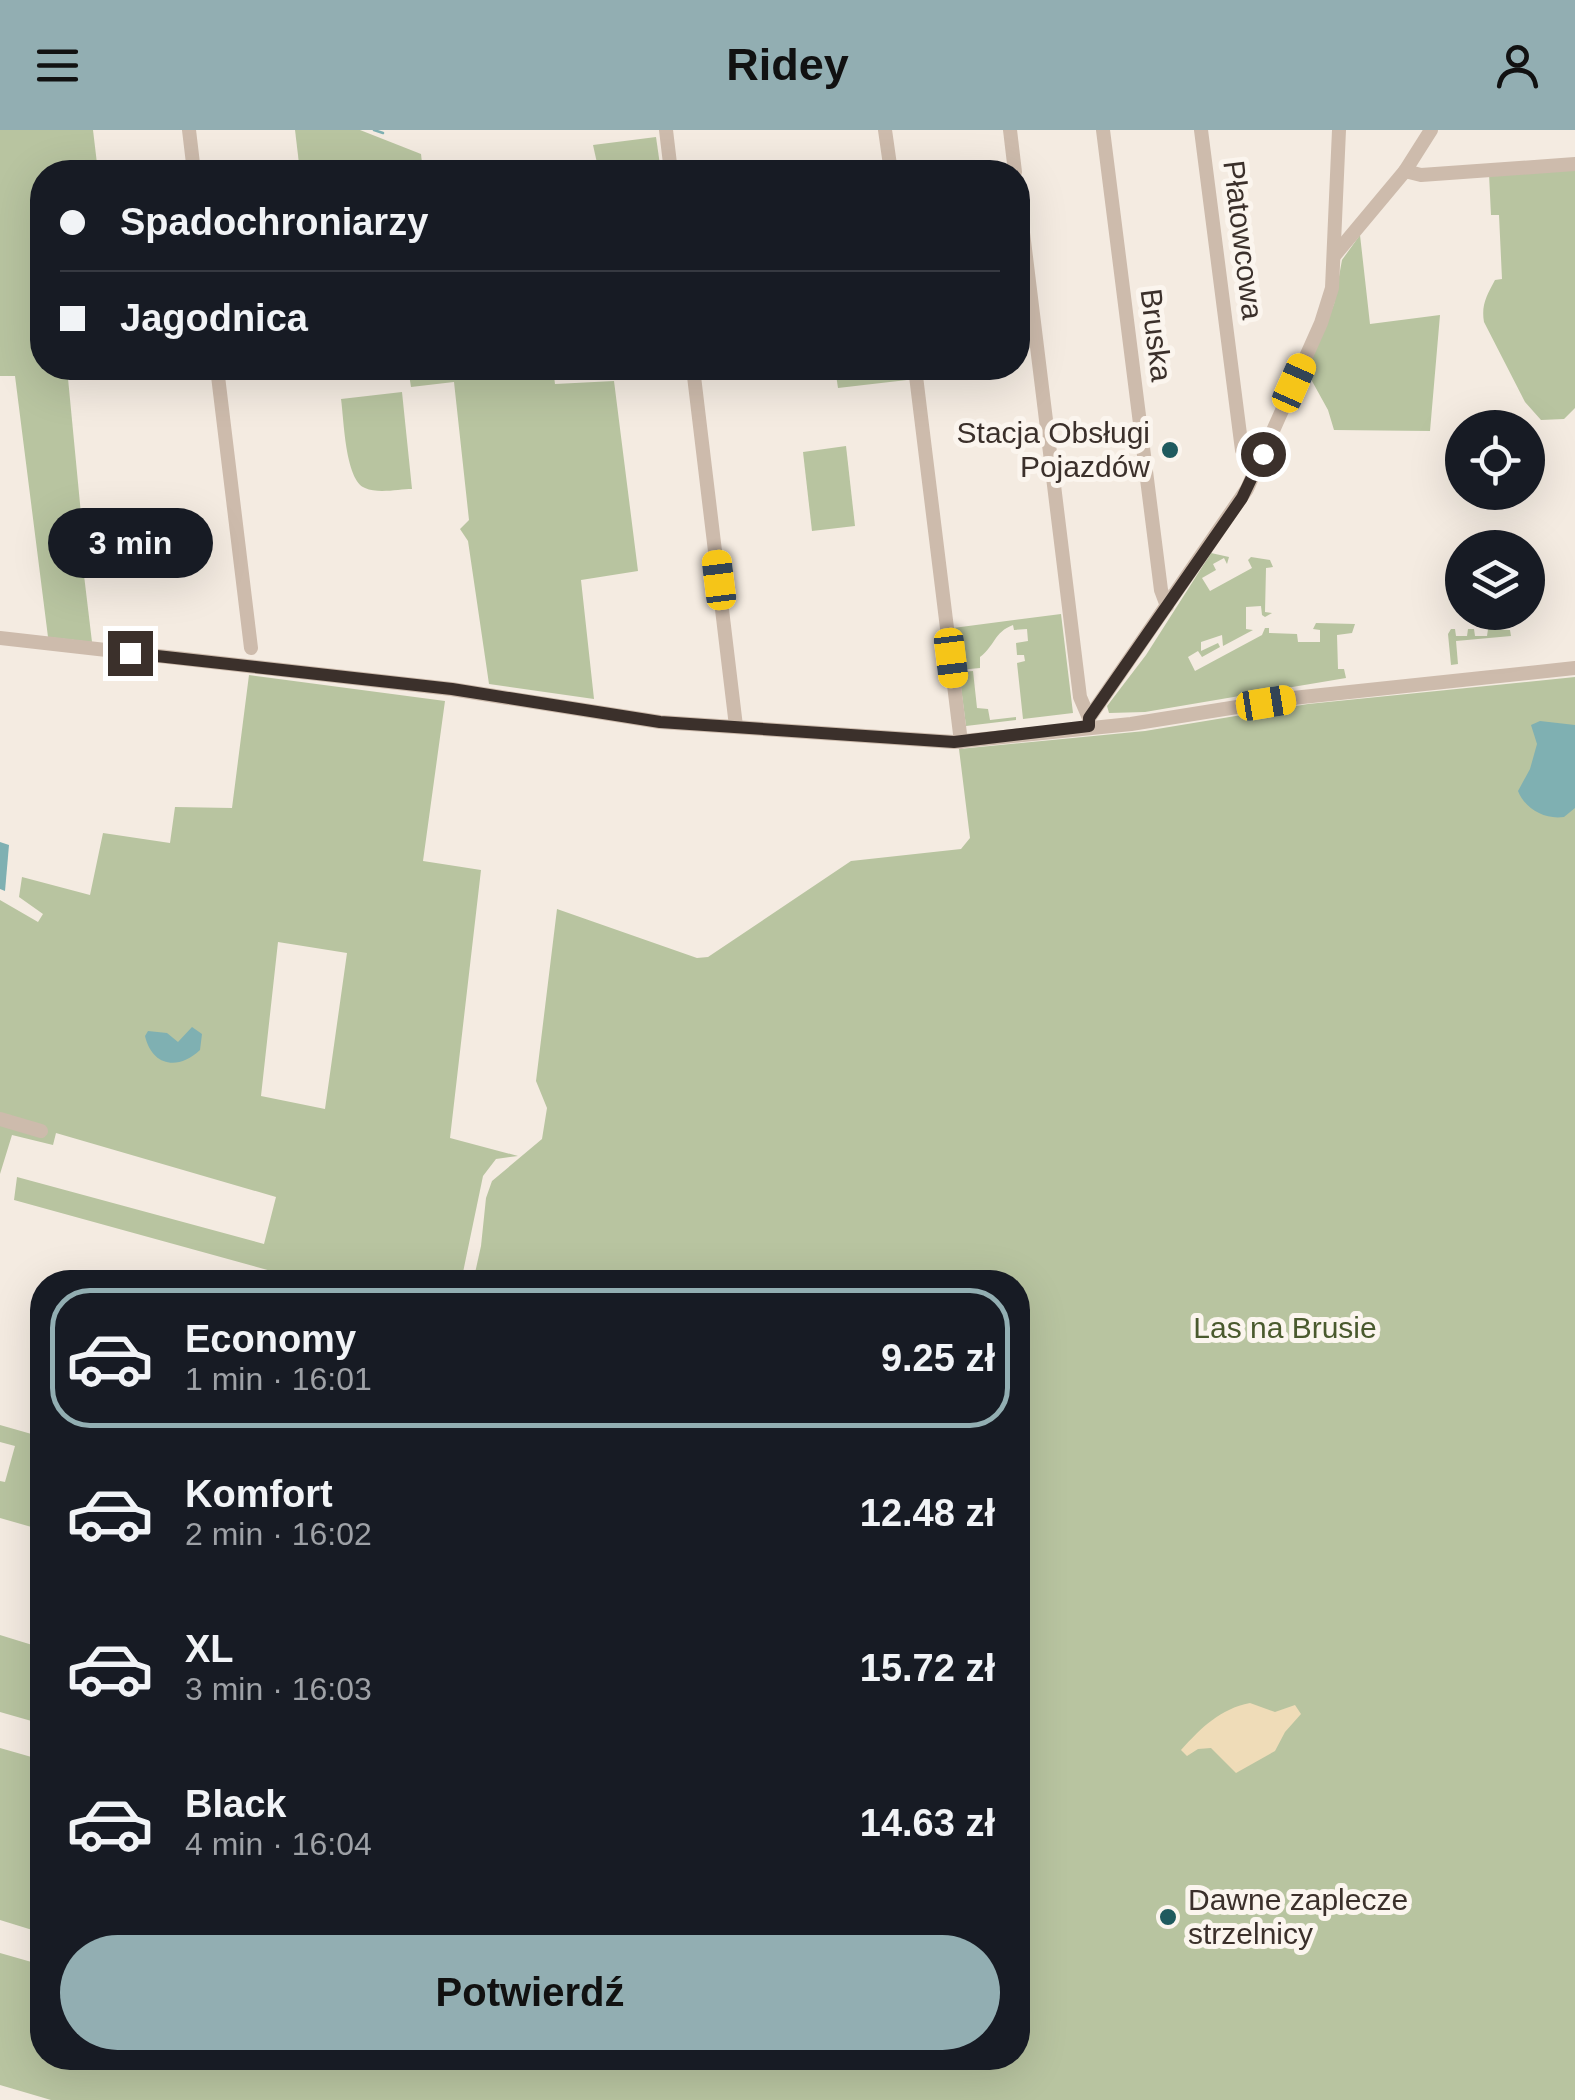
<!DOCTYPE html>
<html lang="pl">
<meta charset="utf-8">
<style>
:root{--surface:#171b24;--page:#242831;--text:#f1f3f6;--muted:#9ea1a6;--line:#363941;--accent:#92aeb2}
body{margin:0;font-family:Arial,sans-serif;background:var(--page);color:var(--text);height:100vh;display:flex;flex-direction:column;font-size:38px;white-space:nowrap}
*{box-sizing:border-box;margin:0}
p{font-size:32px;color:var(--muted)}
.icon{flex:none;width:55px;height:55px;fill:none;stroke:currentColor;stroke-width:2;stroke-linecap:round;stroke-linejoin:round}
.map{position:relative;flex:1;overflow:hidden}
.drawer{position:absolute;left:30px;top:1140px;width:1000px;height:800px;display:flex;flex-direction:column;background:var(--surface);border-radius:40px;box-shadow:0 10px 40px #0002}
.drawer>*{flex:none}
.banner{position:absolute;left:30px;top:30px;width:1000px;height:220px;border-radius:40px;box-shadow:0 10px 40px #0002;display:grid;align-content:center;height:220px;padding:0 30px;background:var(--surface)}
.tools{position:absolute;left:1445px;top:280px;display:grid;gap:20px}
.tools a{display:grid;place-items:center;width:100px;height:100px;border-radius:50%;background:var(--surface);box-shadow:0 10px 40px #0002;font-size:50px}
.end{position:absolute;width:45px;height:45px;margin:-22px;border:12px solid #3b302b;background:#fff;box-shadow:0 0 0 5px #fff}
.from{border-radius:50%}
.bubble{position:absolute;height:70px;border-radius:35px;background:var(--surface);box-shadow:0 10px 40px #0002;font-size:32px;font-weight:800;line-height:70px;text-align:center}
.car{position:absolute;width:30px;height:60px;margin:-30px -15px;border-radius:12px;box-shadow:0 0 8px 2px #0007;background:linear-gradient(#f5c518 24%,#345 0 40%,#f5c518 0 76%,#345 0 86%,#f5c518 0)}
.banner b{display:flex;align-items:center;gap:35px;height:95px;font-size:38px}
.banner b+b{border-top:2px solid var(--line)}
.banner i{width:25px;height:25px;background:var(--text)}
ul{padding:18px 0 0;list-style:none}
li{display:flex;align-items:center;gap:30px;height:140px;margin:0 20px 15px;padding:0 10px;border:5px solid transparent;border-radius:40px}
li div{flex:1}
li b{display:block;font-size:38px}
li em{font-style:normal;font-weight:800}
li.current{border-color:var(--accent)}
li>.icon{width:90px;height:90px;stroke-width:1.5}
.button{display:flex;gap:20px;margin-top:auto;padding:20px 30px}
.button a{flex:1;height:115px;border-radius:60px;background:var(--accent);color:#111;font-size:40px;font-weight:800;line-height:115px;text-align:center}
header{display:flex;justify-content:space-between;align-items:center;height:130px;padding:0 30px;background:var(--accent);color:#111;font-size:45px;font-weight:800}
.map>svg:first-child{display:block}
.green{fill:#b8c4a0;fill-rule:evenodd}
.sand{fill:#efdcb8}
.water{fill:#7fb0b2}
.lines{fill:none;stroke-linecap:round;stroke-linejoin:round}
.stream{stroke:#7fb0b2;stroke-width:2.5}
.minor{stroke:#cdbbac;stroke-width:14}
.route{stroke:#3b302b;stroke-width:12}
.poi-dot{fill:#1f5a5e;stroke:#fbf5ee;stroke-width:4}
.labels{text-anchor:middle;stroke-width:10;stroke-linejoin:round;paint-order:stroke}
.street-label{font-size:30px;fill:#3b302b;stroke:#fbf5ee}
.poi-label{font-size:30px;fill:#3b302b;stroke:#fbf5ee;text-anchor:end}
.park-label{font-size:30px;fill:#4a5a2e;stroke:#fbf5ee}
</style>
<header><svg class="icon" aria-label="menu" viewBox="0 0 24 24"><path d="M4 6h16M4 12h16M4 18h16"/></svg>Ridey<svg class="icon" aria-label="person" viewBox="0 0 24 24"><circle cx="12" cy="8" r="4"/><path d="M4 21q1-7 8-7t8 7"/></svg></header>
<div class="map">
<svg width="1575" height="1970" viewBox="0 0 1575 1970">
<rect width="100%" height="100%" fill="#f4ebe1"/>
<!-- green -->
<g class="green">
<path d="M0,0H93L98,42H42V238H67L81,384L78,395L92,512L48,507L15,246H0Z"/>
<path d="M295,0H360L421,24L423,42H300Z"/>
<path d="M656,7L661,42H599L593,15Z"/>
<path d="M1575,39V278L1564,289L1541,290L1525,272L1484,192C1481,175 1487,165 1495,150L1502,149L1499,85H1491L1489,44Z"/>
<path d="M1360,105L1370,194L1440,185L1430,301L1334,300L1328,280L1307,242L1334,174L1342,130Z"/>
<path d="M408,238H553L555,254L614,251L638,441L581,450L594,569L489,554L468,411L460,399L469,390L454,252L411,257Z"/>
<path d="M835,238H905L907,250L838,258Z"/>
<path d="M402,262L412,359C399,359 378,364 365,358C345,350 344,289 341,269Z"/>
<path d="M846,316L855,396L812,401L803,322Z"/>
<path d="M1211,423L1229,427L1227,434L1224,428L1213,434L1216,440L1202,448L1210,461L1252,438L1248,430L1251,427L1270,430L1273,437L1266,438L1265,482L1272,483L1265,487L1262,485L1261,476L1246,477V499L1253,500L1223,516L1222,505L1201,512V521L1218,513L1220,517L1202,527L1198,521L1188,527L1195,541L1262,505L1265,498H1269V503L1297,504L1298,512H1320V500L1313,499L1316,493L1355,494L1352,503L1337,505L1338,539H1344L1346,548L1145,582L1109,583L1107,576L1146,525Z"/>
<path d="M1061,484L1073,583L1023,589L1017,533L1025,531L1024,525H1017L1016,513L1028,511L1027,499L1014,500L1013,495C994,502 995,516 980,527V538L959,540L953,498Z"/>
<path d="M1451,499H1455L1456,506H1467L1468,499H1474L1475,506H1487L1488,499L1510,500L1511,506L1456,511L1458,534L1451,535L1448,504Z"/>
<path d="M973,541L977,578L988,579L990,590L1016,587V590L966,596L959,542Z"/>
<path d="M249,545L445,571L423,731L481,740L450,1008L518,1026L496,1029L483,1046L461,1152H311L14,1070L17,1047L264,1114L276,1067L56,1003L53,1015L12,1005L0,1044V770L38,792L43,784L19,767L22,747L90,765L103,703L170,713L175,677L232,678ZM278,812L347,823L325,979L261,966Z"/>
<path d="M1575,547V1970H51L0,1955V1823L42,1835V1928H1018V1152H473L481,1116L486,1068L492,1051L542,1009L547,978L536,951L557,779L697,828L708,827L851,731L961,719L970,708L959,619L1145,601L1308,574Z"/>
<path d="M0,1295L42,1307V1400L0,1388V1351L5,1352L15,1316L0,1312Z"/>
<path d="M0,1505L42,1518V1594L0,1582Z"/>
<path d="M0,1618L42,1630V1803L0,1790Z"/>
</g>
<!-- sand -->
<path class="sand" d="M1250,1573L1275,1582L1295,1575L1301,1584L1285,1602L1275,1621L1236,1643L1211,1618L1198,1619L1187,1626L1181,1620C1202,1597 1220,1579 1250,1573Z"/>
<!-- water -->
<g class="water">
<path d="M1540,591L1575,595V678L1564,687C1545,690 1525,679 1518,661L1530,639L1537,614L1531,595Z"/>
<path d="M0,712L9,715L5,761L0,759Z"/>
<path d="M192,897L202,904L200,920C178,941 152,936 145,906L148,901L167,903L178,912Z"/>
</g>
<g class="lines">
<!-- stream -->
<path class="stream" d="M374,0L383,3"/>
<!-- minor -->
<g class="minor">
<path d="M189,0L194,42"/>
<path d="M666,0L671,42"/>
<path d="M885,0L891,42"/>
<path d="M1010,0L1015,42"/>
<path d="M1103,0L1161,460L1167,476"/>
<path d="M1201,0L1242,320L1254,342"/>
<path d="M1405,41L1421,45L1575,34"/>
<path d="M1018,62L1080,567L1089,588"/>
<path d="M1334,126L1405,41L1431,0"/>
<path d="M217,238L251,518"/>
<path d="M693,238L736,596"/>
<path d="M915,238L961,612"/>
<path d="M0,508L451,559L660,592L954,612L1131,594L1293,568L1575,538"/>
<path d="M1089,596V588L1247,359L1321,193L1332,158L1339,0"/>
<path d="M0,989L41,1001"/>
</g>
</g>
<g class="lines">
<!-- route -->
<path class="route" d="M130,523L452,559L660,592L954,612L1089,596V588L1242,368L1263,324"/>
</g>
<!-- markers -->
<g class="poi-dot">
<circle cx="1170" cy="320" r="10"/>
<circle cx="1168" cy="1787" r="10"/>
</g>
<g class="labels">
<!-- street labels -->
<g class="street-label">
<text transform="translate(1243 110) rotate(83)" y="10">Płatowcowa</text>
<text transform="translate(1156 205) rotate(83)" y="10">Bruska</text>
</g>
<!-- poi labels -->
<g class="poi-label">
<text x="1150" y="313">Stacja Obsługi<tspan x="1150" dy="34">Pojazdów</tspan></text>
<text x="1188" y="1780" text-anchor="start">Dawne zaplecze<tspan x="1188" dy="34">strzelnicy</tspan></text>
</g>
<!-- park labels -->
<g class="park-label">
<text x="1285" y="1208">Las na Brusie</text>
</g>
</g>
</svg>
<div class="tools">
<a><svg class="icon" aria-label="locate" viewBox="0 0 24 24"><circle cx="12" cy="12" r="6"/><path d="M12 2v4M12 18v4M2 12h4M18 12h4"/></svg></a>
<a><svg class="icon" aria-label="layers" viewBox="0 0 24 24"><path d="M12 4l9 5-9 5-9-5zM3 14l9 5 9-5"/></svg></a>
</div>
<i class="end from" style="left:1263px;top:324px"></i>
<i class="end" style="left:130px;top:523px"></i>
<div class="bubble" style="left:48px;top:378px;width:165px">3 min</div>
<i class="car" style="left:1294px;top:253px;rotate:24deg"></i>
<i class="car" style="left:719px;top:450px;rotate:353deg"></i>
<i class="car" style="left:951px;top:528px;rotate:173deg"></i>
<i class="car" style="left:1266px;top:573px;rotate:81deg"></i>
<div class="banner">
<b><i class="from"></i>Spadochroniarzy</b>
<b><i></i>Jagodnica</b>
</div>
<section class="drawer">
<ul>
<li class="current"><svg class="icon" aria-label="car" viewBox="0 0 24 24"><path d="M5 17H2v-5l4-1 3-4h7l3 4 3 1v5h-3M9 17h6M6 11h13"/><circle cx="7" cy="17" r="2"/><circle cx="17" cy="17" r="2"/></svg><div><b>Economy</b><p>1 min · 16:01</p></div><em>9.25 zł</em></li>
<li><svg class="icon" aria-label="car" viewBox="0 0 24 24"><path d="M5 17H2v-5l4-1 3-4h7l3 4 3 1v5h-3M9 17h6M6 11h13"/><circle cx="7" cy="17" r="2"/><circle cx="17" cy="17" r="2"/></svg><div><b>Komfort</b><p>2 min · 16:02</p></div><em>12.48 zł</em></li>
<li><svg class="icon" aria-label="car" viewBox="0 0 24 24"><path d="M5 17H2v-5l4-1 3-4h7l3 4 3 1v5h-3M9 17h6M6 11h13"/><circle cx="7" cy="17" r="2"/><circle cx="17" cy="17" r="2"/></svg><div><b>XL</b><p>3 min · 16:03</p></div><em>15.72 zł</em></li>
<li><svg class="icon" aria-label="car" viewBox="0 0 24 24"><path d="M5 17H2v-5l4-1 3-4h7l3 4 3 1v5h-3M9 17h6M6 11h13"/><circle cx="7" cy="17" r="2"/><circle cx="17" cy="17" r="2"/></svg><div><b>Black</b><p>4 min · 16:04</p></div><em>14.63 zł</em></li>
</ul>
<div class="button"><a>Potwierdź</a></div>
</section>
</div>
